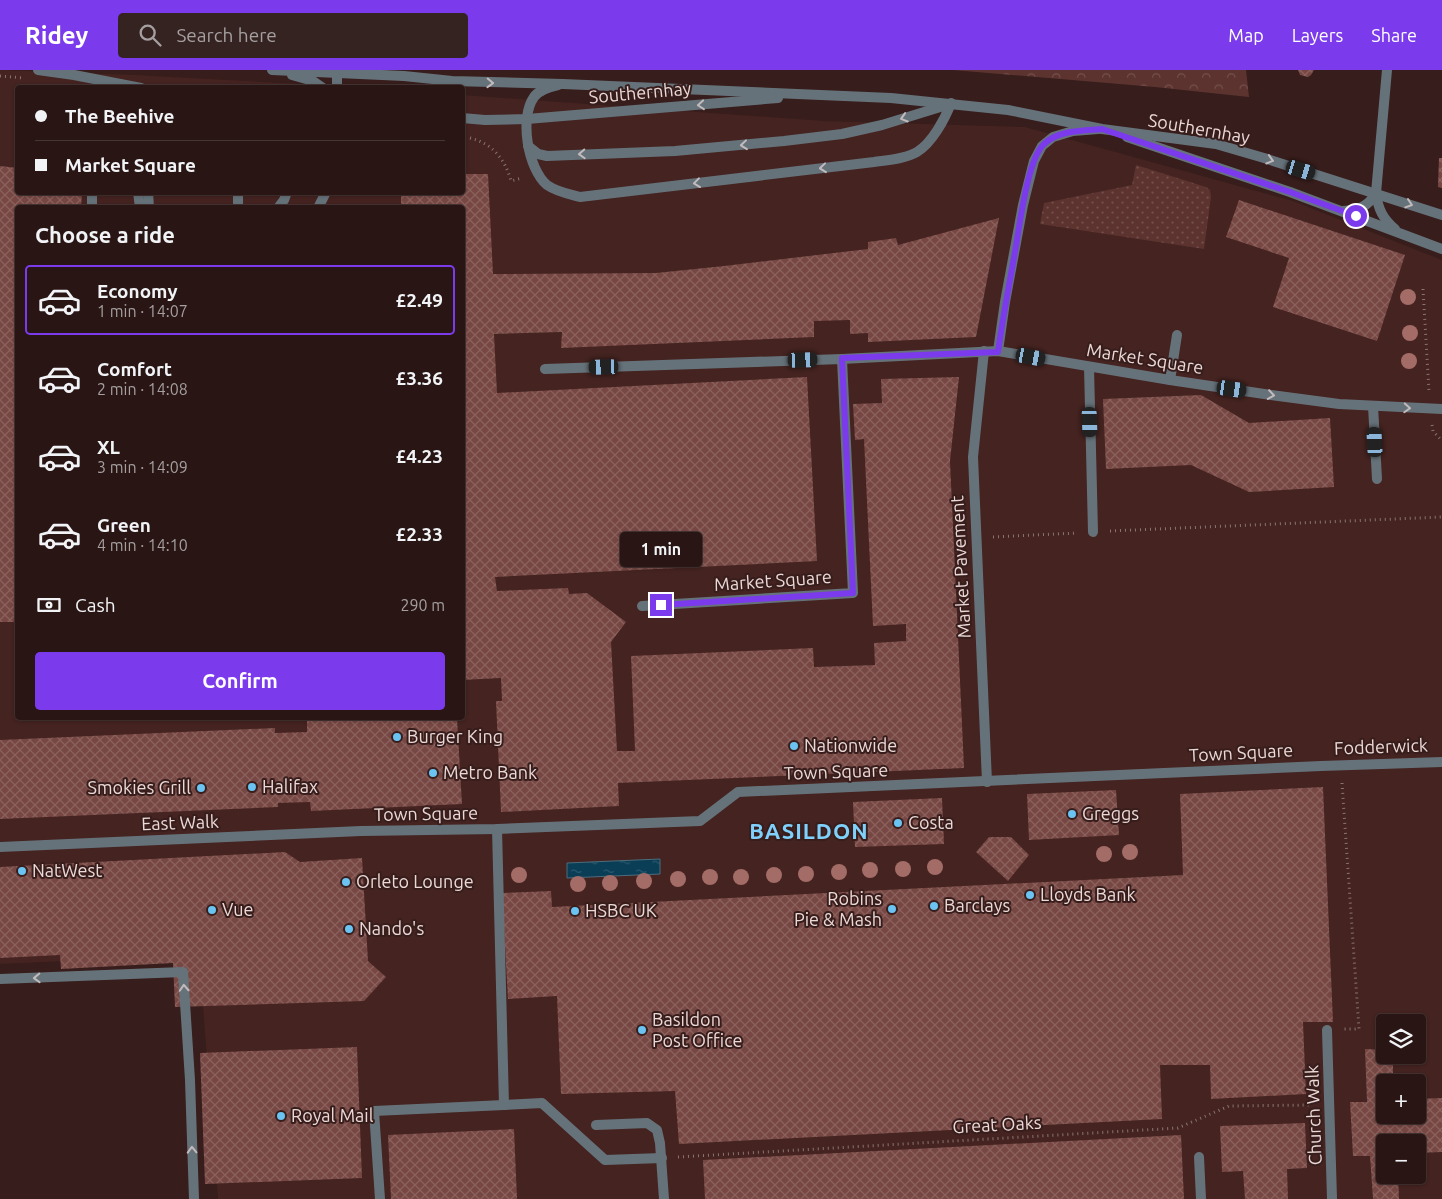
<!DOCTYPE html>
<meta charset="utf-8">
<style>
:root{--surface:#291614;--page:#352322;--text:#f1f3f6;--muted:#a59fa0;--line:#453534;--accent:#7c3aed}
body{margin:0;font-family:Ubuntu,sans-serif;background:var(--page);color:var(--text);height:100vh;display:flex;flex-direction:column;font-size:19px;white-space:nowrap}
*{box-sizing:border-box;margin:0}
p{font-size:16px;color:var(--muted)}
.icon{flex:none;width:28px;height:28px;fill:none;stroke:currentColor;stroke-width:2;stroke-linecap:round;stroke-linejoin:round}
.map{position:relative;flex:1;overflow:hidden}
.drawer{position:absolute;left:15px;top:135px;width:450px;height:515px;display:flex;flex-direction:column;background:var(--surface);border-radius:5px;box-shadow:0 1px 4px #0004,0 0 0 1px var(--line)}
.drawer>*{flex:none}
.hud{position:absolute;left:15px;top:15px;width:450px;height:110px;border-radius:5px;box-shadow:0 1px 4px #0004,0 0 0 1px var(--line);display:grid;align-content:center;height:110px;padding:0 20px;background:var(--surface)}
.tools{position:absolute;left:1376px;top:944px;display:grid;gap:10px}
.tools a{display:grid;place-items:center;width:50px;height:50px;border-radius:5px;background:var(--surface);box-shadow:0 1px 4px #0004,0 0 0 1px var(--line);font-size:25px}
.end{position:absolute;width:22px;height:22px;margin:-11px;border:6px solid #7c3aed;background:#fff;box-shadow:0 0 0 2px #fff}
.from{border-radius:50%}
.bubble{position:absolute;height:35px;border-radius:5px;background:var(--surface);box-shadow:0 1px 4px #0004,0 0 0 1px var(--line);font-size:16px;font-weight:700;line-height:35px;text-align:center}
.car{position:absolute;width:15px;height:30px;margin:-15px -8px;border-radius:6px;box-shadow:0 0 4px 1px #0007;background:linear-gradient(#222 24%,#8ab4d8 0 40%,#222 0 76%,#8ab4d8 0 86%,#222 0)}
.hud b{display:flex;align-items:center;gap:18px;height:48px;font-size:19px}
.hud b+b{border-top:1px solid var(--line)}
.hud i{width:12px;height:12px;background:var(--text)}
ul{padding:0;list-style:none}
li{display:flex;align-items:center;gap:15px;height:70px;margin:0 10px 8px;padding:0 10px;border:2px solid transparent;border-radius:5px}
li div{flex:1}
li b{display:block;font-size:19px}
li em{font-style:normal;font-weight:700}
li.current{border-color:var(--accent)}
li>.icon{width:45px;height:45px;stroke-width:1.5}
h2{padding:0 20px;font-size:22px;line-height:60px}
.pay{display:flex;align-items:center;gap:12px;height:55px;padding:0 20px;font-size:19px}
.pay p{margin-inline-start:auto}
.primary-button{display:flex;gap:10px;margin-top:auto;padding:10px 20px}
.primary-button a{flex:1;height:58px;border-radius:5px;background:var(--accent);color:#fff;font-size:20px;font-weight:700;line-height:58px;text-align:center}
header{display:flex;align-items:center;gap:30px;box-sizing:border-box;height:70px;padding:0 25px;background:var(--accent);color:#fff}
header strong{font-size:24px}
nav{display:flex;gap:28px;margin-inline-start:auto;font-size:18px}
.search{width:350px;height:45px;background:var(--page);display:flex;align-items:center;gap:12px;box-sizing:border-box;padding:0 18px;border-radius:5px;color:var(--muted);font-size:19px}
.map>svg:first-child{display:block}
.built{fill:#442320;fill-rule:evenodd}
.grass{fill:url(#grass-dots)}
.forest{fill:url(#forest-crowns)}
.water{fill:url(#water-ripples);stroke:#4d6c7d}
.building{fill:url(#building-cross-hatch)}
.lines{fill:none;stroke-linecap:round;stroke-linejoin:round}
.path{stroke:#8a7472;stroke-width:3;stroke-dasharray:1 4;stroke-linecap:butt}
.service{stroke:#66727a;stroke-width:10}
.pedestrian{stroke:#66727a;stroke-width:10}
.minor{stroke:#66727a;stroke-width:10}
.tertiary{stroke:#66727a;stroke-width:10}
.tree{fill:#a46c67}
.oneway{stroke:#c3babb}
.route{stroke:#7c3aed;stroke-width:6}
.poi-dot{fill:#6bc3f2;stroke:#371d1b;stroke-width:2}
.labels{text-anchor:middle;stroke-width:4;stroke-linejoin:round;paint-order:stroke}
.street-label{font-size:18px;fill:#ebd9d7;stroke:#371d1b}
.poi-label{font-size:18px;fill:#ebd9d7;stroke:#371d1b;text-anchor:start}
.district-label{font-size:22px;font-weight:bold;letter-spacing:1px;fill:#80d0fc;stroke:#371d1b}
</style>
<header>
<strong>Ridey</strong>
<div class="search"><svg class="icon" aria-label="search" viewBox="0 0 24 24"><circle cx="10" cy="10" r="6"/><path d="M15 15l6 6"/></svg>Search here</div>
<nav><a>Map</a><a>Layers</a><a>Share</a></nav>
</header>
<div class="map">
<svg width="1442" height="1129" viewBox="0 0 1442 1129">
<defs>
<pattern id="grass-dots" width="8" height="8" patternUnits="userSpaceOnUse" patternTransform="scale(1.25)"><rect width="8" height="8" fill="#5c332f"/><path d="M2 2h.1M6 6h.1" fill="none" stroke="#74504c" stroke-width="1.8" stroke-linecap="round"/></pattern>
<pattern id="forest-crowns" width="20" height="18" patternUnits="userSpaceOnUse" patternTransform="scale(1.25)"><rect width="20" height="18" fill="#5c332f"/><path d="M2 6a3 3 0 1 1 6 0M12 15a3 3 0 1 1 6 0" fill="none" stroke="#74504c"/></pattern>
<pattern id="water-ripples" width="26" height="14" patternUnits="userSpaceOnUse" patternTransform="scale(1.25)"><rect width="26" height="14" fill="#093e56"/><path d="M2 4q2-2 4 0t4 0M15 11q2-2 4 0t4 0" fill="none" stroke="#2d596e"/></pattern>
<pattern id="building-cross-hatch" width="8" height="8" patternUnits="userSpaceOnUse" patternTransform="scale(1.25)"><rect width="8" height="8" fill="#774743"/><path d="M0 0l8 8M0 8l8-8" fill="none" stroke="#8a615d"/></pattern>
</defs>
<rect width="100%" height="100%" fill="#371d1b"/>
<!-- built -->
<path class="built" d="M0,0L135,5L359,17L18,18V122H462L463,25L824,51L1025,57L1293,131L1442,190V1129H218L199,885L0,894ZM18,138H462V648H18ZM1385,952H1418V985H1385ZM1385,1012H1418V1045H1385ZM1385,1072H1418V1105H1385Z"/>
<!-- grass -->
<path class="grass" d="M1136,95L1206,117L1210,120L1211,127L1204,179L1040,154L1044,133L1132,115Z"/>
<!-- forest -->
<path class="forest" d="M953,0H1246L1249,27L1155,17Z"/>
<!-- water -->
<path class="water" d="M660,789V804L567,808V793Z"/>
<!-- building -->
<g class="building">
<path d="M1298,0H1314L1311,5L1308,7L1300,5Z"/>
<path d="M1439,88H1442V118L1438,117Z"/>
<path d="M0,96L18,98V122H82L81,138H18V552H0Z"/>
<path d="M462,104H488L493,204L656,203L724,196L868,179V172L896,168L898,175L999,148L976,267L868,272V263L850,264V250L814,251V267L561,278L562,262L494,264L497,323L807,307L817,491L495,507L497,521L568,518L569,524L587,523L626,552L611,572L617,681H635L631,586L813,578L814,597L875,595L874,573L906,571V554L873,556L864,369L855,370L853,334L882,333L881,309L959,307L950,391L964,698L618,713L619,736L501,742L496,631H502L501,608L462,610V138H401V122H462Z"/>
<path d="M1239,130L1405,185L1377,271L1273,237L1289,188L1226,167Z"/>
<path d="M1201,325L1249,353L1330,348L1334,417L1249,422L1191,395L1106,399L1103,329Z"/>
<path d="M307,648H457L462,734L311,741L310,732L278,733V737L0,749V670L275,658V663L307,662Z"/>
<path d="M1323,717L1333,952H1303L1306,1024L1211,1029L1210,995H1160L1162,1049L679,1074L675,1021L561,1024L557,926L508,929L502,823L551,821L552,837L1183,805L1180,724Z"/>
<path d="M1116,720L1119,765L1029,770L1027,724Z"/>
<path d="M942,728L944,774L855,777L853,732Z"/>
<path d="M989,767H1011L1029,785L1008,811L976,782Z"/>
<path d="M285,782L300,792L362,788L368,891L386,907L364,931L175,937L173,893L61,899L60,885L0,888V797Z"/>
<path d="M357,977L362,1108L205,1114L200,983Z"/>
<path d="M1365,979L1385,980V985H1393V1012H1385V1020H1383L1384,1031H1385V1045H1418V1029L1442,1028V1082L1418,1083V1072H1385V1105H1398L1399,1129H1373L1370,1086H1353L1350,1032H1367Z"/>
<path d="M1305,1053L1307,1098L1287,1099L1288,1129H1245L1243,1101L1222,1102L1220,1056Z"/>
<path d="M514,1059L517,1129H391L388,1065Z"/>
<path d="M1181,1065L1184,1129H705L703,1090Z"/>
</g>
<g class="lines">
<!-- path -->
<g class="path">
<path d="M0,6L24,8"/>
<path d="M470,68C493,74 505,89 511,111L522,108"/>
<path d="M1423,219L1429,321"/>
<path d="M1432,355L1433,361L1442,371"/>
<path d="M1110,461L1442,447"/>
<path d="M993,467L1077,463"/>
<path d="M1342,713L1359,959H1344"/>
<path d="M678,1087L1178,1058L1229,1036L1311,1035"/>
</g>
<!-- service -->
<g class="service">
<path d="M558,15C549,17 539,20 534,27C519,48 528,99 547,115C557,122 569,124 580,127L874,92C888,90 905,89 917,82C932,73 945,49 951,33"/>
<path d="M528,76L538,84L547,86L675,81L784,71L842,64L882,55L950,34"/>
<path d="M92,122V138"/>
<path d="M138,122L140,138"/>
<path d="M148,122L149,138"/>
<path d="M238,138V122"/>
<path d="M278,138L284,130L287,122"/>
<path d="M318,138L326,122"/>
<path d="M1089,297L1093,462"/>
<path d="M1170,310L1177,265"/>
<path d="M1373,336L1377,409"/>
<path d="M0,909L183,902L190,1010L194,1129"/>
<path d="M596,1055L647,1053L657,1060L660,1073L664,1129"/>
<path d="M1199,1087L1201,1129"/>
</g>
<!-- pedestrian -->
<g class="pedestrian">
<path d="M984,281L973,387L987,712"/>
<path d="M0,777L361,761L497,759L700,751L738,722L1321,696L1442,692"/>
<path d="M1327,960L1332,1129"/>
<path d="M504,1035L542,1033L605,1090L662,1088"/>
<path d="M374,1041L504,1035L497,759"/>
</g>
<!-- minor -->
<g class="minor">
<path d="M998,281L1005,232L1023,135L1034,91L1042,76L1053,67L1073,61L1098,59"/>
<path d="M545,299L842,289L998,281L1170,310L1271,325L1339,334L1442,339"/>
<path d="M642,536L853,523L842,289"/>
<path d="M374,1041L380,1129"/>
</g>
<!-- tertiary -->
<g class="tertiary">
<path d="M38,0L74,5L141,18"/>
<path d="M272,0L404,6L452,11L563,14L891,28L1008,40L1102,59L1216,74L1264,88L1442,145"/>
<path d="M1387,0L1376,123C1378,139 1383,149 1395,159"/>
<path d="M292,5L313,11L323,18"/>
<path d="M337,18V0"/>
<path d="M462,48L485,50L527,49L778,28"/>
<path d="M1127,67L1290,122L1442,179"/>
<path d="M1343,141C1358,140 1368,137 1376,123"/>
</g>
</g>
<!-- trees -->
<g class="tree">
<circle cx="1408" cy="227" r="8"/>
<circle cx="1410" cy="263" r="8"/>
<circle cx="1409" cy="291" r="8"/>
<circle cx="1130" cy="782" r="8"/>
<circle cx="1104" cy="784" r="8"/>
<circle cx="935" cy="797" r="8"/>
<circle cx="903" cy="799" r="8"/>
<circle cx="870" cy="800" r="8"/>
<circle cx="839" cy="802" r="8"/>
<circle cx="806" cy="804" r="8"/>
<circle cx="519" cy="805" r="8"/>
<circle cx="774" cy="805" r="8"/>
<circle cx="710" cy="807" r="8"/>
<circle cx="741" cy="807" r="8"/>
<circle cx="678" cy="809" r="8"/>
<circle cx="644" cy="811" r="8"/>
<circle cx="610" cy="813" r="8"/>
<circle cx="578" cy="814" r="8"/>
</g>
<!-- one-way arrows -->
<defs><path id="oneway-chevron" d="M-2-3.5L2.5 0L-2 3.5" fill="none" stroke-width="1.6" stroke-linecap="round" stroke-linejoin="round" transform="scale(1.25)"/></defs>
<g class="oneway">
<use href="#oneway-chevron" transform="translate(490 13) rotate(2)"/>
<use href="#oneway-chevron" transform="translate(701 35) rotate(175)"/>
<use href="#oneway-chevron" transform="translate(904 48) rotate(163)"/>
<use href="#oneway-chevron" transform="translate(744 75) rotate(174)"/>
<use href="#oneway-chevron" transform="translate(582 84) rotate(177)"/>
<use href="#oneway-chevron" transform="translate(1270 90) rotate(17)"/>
<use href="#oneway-chevron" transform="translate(823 98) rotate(174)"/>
<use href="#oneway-chevron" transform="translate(697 113) rotate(173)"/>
<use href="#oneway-chevron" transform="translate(1409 134) rotate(18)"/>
<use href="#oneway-chevron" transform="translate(1271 325) rotate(8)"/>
<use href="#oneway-chevron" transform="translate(1407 338) rotate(3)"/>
<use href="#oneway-chevron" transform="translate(37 908) rotate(178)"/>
<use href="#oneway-chevron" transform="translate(184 918) rotate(-93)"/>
<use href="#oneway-chevron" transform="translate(192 1080) rotate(-92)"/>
</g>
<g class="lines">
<!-- route -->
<path class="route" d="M661,535L853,523L842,288L998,282C1003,246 1010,211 1016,176C1020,153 1028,88 1044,74C1059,60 1082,61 1102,59L1290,122L1356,146"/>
</g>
<!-- markers -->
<g class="poi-dot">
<circle cx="397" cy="667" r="5"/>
<circle cx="794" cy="676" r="5"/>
<circle cx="433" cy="703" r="5"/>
<circle cx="252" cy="717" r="5"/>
<circle cx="201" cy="718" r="5"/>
<circle cx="1072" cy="744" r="5"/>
<circle cx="898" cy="753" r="5"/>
<circle cx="22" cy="801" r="5"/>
<circle cx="346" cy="812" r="5"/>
<circle cx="1030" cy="825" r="5"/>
<circle cx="934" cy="836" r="5"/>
<circle cx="892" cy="839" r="5"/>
<circle cx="212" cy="840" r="5"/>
<circle cx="575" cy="841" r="5"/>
<circle cx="349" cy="859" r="5"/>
<circle cx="642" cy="960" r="5"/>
<circle cx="281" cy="1046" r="5"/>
</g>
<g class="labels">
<!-- street labels -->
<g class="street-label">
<text transform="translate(640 23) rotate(-5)" y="6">Southernhay</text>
<text transform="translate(1199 59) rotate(10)" y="6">Southernhay</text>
<text transform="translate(1145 289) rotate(9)" y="6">Market Square</text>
<text transform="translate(961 497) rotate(-93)" y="6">Market Pavement</text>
<text transform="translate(773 511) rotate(-4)" y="6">Market Square</text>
<text transform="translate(1381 677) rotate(-2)" y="6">Fodderwick</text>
<text transform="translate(1241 683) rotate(-3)" y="6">Town Square</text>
<text transform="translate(836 702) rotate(-2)" y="6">Town Square</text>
<text transform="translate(426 744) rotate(-1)" y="6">Town Square</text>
<text transform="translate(180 753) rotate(-2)" y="6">East Walk</text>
<text transform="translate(1314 1045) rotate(-92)" y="6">Church Walk</text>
<text transform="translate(997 1055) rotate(-3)" y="6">Great Oaks</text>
</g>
<!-- poi labels -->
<g class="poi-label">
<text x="407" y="673">Burger King</text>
<text x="804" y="682">Nationwide</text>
<text x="443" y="709">Metro Bank</text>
<text x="262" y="723">Halifax</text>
<text x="191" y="724" text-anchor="end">Smokies Grill</text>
<text x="1082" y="750">Greggs</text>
<text x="908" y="759">Costa</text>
<text x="32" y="807">NatWest</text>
<text x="356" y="818">Orleto Lounge</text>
<text x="1040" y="831">Lloyds Bank</text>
<text x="882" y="835" text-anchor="end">Robins<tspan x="882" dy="21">Pie &amp; Mash</tspan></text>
<text x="944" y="842">Barclays</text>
<text x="222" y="846">Vue</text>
<text x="585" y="847">HSBC UK</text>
<text x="359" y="865">Nando's</text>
<text x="652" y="956">Basildon<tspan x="652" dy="21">Post Office</tspan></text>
<text x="291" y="1052">Royal Mail</text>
</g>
<!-- district labels -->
<g class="district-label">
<text x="809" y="769">BASILDON</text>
</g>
</g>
</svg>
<div class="tools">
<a><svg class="icon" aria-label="layers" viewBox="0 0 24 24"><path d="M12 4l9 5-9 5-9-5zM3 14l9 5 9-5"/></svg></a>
<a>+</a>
<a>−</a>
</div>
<i class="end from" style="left:1356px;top:146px"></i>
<i class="end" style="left:661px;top:535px"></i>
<div class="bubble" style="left:620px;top:462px;width:82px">1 min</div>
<i class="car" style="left:1301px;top:100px;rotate:107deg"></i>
<i class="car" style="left:1031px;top:287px;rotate:100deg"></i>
<i class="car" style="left:803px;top:290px;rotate:88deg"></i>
<i class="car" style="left:604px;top:297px;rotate:268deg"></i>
<i class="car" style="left:1232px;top:319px;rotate:98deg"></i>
<i class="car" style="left:1090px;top:352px;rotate:178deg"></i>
<i class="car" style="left:1375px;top:372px;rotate:357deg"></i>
<div class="hud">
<b><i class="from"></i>The Beehive</b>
<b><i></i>Market Square</b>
</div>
<section class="drawer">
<h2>Choose a ride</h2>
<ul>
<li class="current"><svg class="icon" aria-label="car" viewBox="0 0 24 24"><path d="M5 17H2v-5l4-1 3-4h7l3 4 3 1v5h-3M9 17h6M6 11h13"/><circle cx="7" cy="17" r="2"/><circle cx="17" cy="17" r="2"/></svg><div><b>Economy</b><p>1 min · 14:07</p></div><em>£2.49</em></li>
<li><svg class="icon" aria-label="car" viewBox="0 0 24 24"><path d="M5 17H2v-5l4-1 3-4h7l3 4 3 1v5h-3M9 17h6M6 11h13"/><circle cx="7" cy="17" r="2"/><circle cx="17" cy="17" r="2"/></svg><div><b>Comfort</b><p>2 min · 14:08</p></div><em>£3.36</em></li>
<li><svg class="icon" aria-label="car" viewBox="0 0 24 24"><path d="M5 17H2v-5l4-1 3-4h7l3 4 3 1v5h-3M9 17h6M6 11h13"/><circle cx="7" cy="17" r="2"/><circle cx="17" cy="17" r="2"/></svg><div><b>XL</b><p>3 min · 14:09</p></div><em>£4.23</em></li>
<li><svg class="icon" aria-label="car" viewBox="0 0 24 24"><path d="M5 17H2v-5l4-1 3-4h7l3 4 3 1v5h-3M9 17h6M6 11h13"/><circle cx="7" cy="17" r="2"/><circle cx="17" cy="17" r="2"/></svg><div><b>Green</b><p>4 min · 14:10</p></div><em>£2.33</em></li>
</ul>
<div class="pay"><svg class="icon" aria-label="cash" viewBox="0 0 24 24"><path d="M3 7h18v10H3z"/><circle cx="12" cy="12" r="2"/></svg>Cash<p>290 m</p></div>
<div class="primary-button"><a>Confirm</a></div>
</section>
</div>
